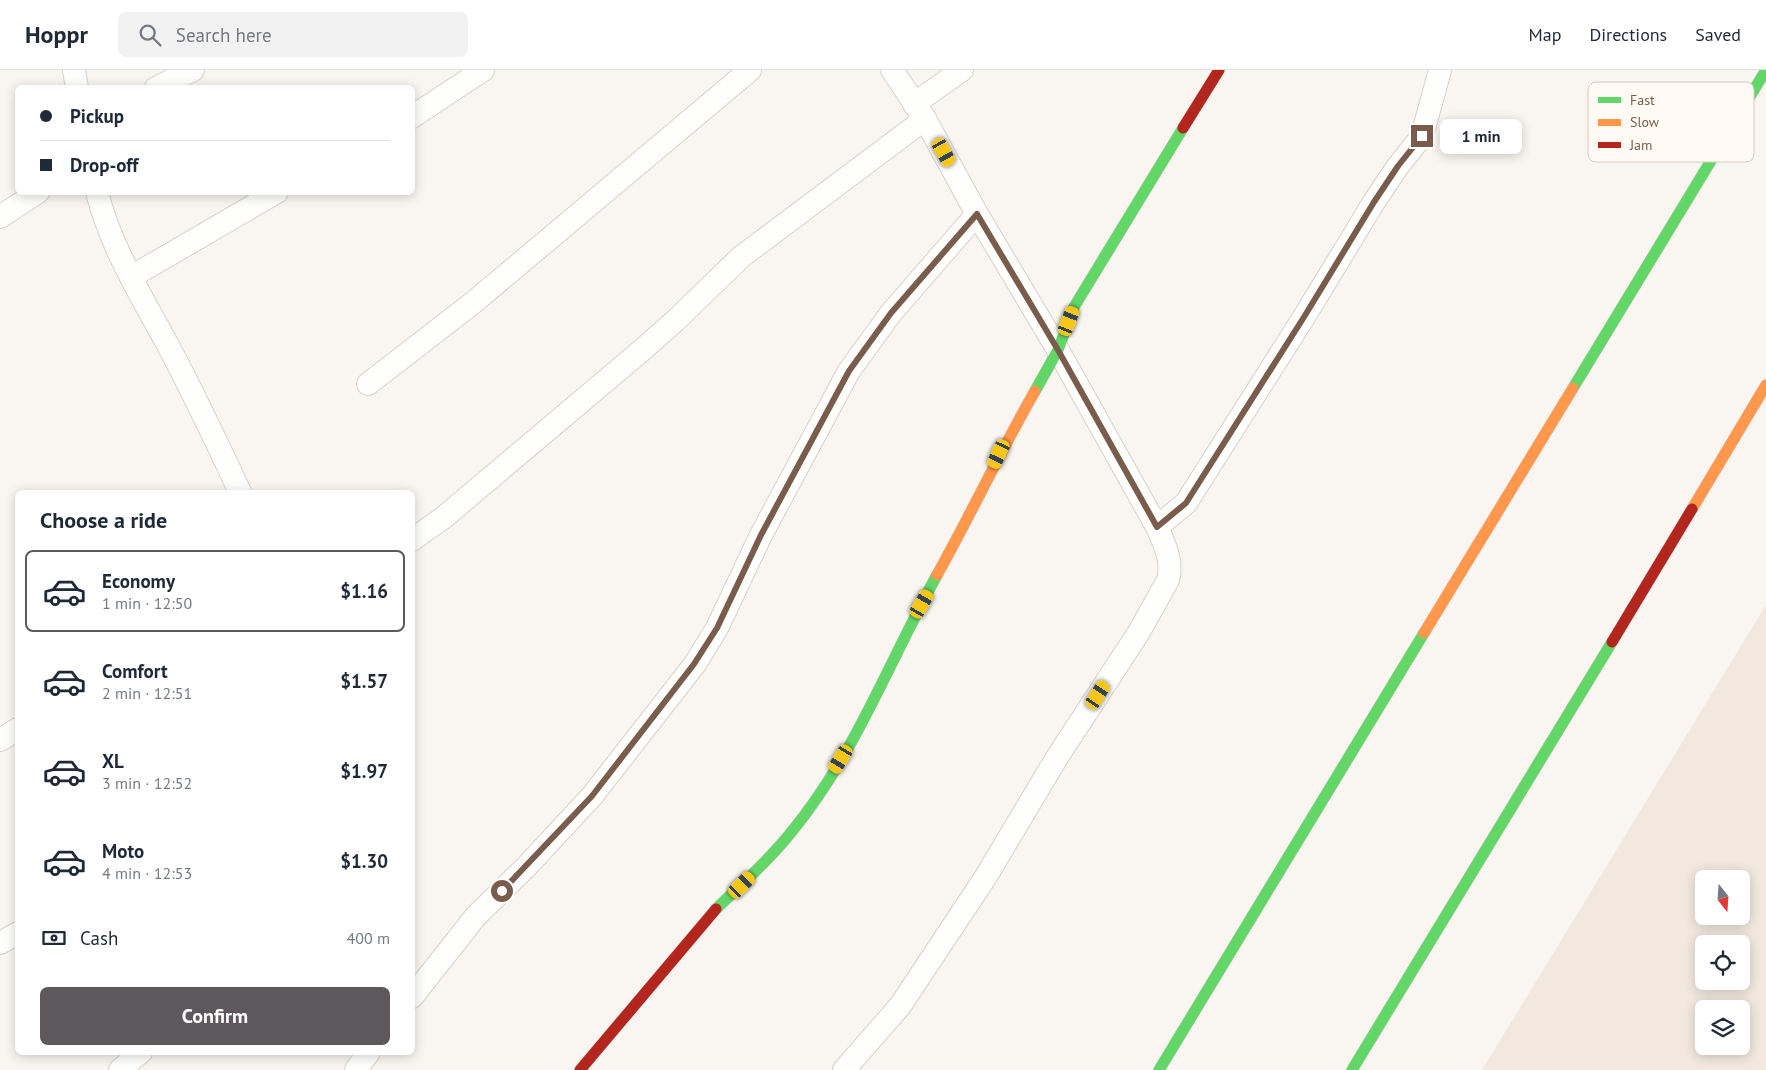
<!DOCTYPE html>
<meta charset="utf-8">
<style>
:root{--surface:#fff;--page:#f2f2f3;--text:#1f2937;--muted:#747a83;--line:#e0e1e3;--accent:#5c585b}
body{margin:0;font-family:"PT Sans",sans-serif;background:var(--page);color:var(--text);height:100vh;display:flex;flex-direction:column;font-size:19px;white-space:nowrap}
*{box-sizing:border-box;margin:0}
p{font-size:16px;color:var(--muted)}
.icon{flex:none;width:28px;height:28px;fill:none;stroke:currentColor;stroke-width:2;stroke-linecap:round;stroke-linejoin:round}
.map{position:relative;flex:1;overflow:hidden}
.details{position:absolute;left:15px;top:420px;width:400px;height:565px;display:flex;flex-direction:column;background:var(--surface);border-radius:8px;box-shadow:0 2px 12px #0003}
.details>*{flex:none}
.hud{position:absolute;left:15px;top:15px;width:400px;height:110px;border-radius:8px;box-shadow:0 2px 12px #0003;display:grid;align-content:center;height:110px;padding:0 25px;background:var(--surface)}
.needle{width:32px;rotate:163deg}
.controls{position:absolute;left:1695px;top:800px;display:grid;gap:10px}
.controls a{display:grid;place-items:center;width:55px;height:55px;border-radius:8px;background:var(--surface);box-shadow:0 2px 12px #0003;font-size:25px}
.end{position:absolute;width:22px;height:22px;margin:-11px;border:6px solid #7a5c4d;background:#fff;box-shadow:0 0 0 2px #fff}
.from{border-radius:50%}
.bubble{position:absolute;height:35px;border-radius:8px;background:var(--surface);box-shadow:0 2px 12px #0003;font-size:16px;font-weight:800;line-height:35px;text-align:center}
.car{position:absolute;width:15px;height:30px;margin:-15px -8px;border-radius:6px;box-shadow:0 0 4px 1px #0007;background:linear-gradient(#f5c518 24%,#345 0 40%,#f5c518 0 76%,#345 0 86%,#f5c518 0)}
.hud b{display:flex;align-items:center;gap:18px;height:48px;font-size:19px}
.hud b+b{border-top:1px solid var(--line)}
.hud i{width:12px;height:12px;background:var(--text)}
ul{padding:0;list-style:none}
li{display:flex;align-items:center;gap:15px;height:82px;margin:0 10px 8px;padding:0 15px;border:2px solid transparent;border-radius:8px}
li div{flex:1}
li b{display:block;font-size:19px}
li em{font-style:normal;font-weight:800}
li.selected{border-color:var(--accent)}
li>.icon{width:45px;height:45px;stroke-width:1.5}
h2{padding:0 25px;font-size:22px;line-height:60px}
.pay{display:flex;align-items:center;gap:12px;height:55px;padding:0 25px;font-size:19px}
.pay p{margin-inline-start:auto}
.primary-button{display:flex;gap:10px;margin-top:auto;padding:10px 25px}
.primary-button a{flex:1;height:58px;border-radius:8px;background:var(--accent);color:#fff;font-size:20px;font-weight:800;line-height:58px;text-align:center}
header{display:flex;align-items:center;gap:30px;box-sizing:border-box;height:70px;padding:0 25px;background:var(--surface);border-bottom:1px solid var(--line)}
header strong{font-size:24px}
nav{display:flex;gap:28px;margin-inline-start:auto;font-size:18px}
.search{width:350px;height:45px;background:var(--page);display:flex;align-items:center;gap:12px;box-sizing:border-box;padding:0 18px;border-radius:8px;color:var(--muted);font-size:19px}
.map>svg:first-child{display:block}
.residential{fill:#f2e8de;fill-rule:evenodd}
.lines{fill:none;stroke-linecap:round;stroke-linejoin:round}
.street-casing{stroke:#d7d1cb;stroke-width:24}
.fast-casing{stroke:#d9d2cb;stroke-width:12}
.slow-casing{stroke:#d9d2cb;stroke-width:12}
.jam-casing{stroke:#d9d2cb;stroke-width:12}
.street{stroke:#fefefd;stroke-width:22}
.fast{stroke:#63d668;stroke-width:11}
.slow{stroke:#ff974d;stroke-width:11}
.jam{stroke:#b3261e;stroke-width:11}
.route{stroke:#7a5c4d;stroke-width:6}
.key{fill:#fffaf3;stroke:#d7cbc1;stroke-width:1}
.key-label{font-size:14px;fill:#7a5c4d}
</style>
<header>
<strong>Hoppr</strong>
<div class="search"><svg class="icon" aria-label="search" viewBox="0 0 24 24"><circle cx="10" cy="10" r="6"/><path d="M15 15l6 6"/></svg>Search here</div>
<nav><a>Map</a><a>Directions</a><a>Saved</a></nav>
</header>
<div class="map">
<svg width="1766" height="1000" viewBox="0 0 1766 1000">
<rect width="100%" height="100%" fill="#f9f5f0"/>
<!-- residential -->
<path class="residential" d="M1766,535V1000H1482ZM1704,809H1741V846H1704ZM1704,874H1741V911H1704ZM1704,939H1741V976H1704Z"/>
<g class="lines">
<defs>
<g id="street">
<path d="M74,0L77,18"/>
<path d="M156,18L193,0"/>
<path d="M914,34L962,0"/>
<path d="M412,47L483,0"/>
<path d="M97,122C111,179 144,230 171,281C196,328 218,375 240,422"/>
<path d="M0,147L38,122"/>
<path d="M131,207L277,122"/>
<path d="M368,314L474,232L750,0"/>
<path d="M1157,457L1186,433L1304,247L1374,132L1398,96L1422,66L1440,0"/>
<path d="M412,470L443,448L641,281L675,251L741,187L925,49"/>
<path d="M0,670L18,659"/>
<path d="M0,873L18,863"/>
<path d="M412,927L476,846L527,796L592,726L695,594L717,558L761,465L849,301L891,243L977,144"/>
<path d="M120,1000L141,982"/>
<path d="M356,1000L369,982"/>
<path d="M844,1000L900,936L985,808L1056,689L1139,562L1168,510C1173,491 1165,475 1157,457L1058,280L977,144L925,49L892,0"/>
</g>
<g id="fast">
<path d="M1573,318L1766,0"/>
<path d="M1035,321L1058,280L1074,237L1183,58"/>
<path d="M716,839C742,814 770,789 793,760C855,684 890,590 937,505"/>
<path d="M1159,1000L1424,563"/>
<path d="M1352,1000L1612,572"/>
</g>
<g id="slow">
<path d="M1692,439L1766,315"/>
<path d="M937,505C971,444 1000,382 1035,321"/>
<path d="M1424,563L1573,318"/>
</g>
<g id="jam">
<path d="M1183,58L1219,0"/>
<path d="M1612,572L1692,439"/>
<path d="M580,1000L716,839"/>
</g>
</defs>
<!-- street casing -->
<use href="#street" class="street-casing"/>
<!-- fast casing -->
<use href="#fast" class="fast-casing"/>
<!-- slow casing -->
<use href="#slow" class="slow-casing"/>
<!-- jam casing -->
<use href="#jam" class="jam-casing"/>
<!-- street -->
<use href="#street" class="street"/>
<!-- fast -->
<use href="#fast" class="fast"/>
<!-- slow -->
<use href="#slow" class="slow"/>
<!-- jam -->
<use href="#jam" class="jam"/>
</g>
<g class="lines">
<!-- route -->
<path class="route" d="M502,821L592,726L694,594L717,558L761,465L849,301L891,243L977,144L1058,280L1157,457L1186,433L1304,247L1374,132L1398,96L1422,66"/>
</g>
<!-- legend -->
<rect x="1588" y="12" width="166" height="80" rx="8" class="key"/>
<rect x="1598" y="27" width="23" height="6" fill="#63d668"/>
<rect x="1598" y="49" width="23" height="7" fill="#ff974d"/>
<rect x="1598" y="72" width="23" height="6" fill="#b3261e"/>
<g class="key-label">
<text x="1630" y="35">Fast</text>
<text x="1630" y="57">Slow</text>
<text x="1630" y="80">Jam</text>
</g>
</svg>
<div class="controls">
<a><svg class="needle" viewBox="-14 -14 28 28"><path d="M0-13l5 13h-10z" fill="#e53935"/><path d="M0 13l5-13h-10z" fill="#747a83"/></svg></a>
<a><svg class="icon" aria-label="locate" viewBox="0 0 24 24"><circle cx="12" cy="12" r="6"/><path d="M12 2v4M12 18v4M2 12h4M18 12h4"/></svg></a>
<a><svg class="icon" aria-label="layers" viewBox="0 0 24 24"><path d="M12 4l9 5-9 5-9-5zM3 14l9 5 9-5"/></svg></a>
</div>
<i class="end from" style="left:502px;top:821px"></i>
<i class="end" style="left:1422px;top:66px"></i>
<div class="bubble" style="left:1440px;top:49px;width:82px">1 min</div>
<i class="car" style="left:944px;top:82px;rotate:151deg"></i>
<i class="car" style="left:1069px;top:251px;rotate:21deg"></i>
<i class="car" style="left:999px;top:384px;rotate:205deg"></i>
<i class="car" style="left:922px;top:534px;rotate:30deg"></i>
<i class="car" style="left:1098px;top:625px;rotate:33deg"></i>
<i class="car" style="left:841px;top:689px;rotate:211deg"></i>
<i class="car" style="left:742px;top:815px;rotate:45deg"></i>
<div class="hud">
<b><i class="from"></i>Pickup</b>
<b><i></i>Drop-off</b>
</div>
<section class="details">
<h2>Choose a ride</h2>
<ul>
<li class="selected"><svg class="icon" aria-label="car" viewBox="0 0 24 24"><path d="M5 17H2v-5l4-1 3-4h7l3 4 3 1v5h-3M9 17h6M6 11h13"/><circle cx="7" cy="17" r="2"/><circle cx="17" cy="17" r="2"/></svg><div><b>Economy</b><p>1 min · 12:50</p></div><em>$1.16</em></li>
<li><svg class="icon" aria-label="car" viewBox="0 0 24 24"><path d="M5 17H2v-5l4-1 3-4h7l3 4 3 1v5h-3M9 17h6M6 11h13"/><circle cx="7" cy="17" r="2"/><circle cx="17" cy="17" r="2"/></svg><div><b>Comfort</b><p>2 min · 12:51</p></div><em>$1.57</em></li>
<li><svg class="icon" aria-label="car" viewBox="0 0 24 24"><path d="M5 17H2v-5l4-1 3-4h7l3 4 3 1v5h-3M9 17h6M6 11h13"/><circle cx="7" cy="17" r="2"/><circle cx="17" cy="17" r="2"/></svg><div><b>XL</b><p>3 min · 12:52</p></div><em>$1.97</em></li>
<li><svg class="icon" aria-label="car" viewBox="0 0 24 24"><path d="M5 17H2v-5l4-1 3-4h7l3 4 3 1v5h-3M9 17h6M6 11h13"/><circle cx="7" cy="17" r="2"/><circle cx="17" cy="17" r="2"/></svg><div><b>Moto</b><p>4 min · 12:53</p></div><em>$1.30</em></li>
</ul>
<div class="pay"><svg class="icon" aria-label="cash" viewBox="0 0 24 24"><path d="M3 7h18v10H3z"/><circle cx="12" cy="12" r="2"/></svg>Cash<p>400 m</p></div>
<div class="primary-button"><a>Confirm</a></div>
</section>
</div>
